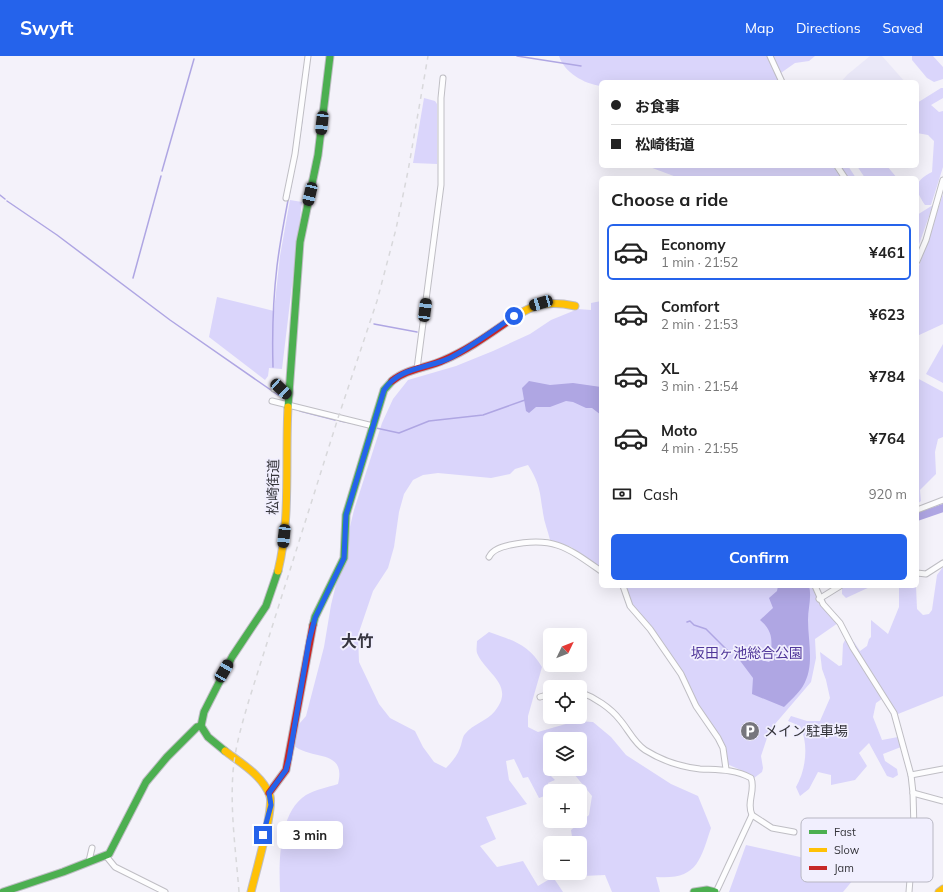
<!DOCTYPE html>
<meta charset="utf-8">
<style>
:root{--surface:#fff;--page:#f2f2f2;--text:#222;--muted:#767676;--line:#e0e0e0;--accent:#2563eb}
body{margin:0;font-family:Mulish,"Noto Sans JP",sans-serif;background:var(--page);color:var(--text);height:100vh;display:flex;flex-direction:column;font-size:15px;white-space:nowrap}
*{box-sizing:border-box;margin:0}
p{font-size:13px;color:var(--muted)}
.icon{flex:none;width:22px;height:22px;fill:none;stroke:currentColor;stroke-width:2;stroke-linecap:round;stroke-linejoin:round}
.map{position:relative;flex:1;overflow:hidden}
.panel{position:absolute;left:599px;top:120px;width:320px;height:412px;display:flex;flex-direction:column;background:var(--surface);border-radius:6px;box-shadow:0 4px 16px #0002}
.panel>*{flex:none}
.top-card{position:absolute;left:599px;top:24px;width:320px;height:88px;border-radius:6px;box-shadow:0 4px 16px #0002;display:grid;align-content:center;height:88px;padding:0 12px;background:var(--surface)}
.needle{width:26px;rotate:47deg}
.controls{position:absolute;left:543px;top:572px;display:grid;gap:8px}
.controls a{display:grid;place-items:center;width:44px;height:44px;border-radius:6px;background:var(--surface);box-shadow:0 4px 16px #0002;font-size:20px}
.end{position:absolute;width:18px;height:18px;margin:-9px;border:5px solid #2563eb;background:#fff;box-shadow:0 0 0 2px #fff}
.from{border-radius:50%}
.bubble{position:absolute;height:28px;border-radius:6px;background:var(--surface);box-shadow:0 4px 16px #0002;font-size:13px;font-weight:700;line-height:28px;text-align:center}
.car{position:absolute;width:12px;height:24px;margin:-12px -6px;border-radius:5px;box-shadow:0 0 3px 1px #0007;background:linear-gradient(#222 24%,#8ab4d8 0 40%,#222 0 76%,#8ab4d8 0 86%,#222 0)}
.top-card b{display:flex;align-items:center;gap:14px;height:38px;font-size:15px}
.top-card b+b{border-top:1px solid var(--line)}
.top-card i{width:10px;height:10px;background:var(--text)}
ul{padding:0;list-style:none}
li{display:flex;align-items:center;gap:12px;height:56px;margin:0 8px 6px;padding:0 4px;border:2px solid transparent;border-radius:6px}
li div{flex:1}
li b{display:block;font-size:15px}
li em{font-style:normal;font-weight:700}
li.on{border-color:var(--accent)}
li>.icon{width:36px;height:36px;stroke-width:1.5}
h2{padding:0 12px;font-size:18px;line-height:48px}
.pay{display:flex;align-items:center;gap:10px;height:44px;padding:0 12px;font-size:15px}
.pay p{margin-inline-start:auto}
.cta{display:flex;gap:8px;margin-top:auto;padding:8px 12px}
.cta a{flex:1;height:46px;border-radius:6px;background:var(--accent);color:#fff;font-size:16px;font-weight:700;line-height:46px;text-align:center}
header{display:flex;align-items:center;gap:24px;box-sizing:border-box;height:56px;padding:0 20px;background:var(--accent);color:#fff}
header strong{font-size:19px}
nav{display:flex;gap:22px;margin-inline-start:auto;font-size:14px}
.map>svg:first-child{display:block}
.built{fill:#eae8f8}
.green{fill:#dad5fb}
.water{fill:#afa6e3}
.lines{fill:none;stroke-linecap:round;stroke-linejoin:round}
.stream{stroke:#afa6e3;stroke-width:1.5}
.river{stroke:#afa6e3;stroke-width:8}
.street-casing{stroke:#bfbec4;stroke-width:7}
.fast-casing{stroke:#bfbec4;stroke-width:9}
.slow-casing{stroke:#bfbec4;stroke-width:9}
.jam-casing{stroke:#bfbec4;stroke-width:9}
.street{stroke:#fdfdfe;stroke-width:5}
.fast{stroke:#4caf50;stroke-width:7}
.slow{stroke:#ffc107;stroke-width:7}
.jam{stroke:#c62828;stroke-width:7}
.rail{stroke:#d8d8db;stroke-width:1.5;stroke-dasharray:5 5;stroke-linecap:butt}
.route{stroke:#2563eb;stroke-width:5}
.labels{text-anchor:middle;stroke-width:3.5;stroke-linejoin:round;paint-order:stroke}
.street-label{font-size:14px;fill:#34343a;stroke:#f1effe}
.park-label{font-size:14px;fill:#4f3699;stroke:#f1effe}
.poi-label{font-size:14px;fill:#34343a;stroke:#f1effe;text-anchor:start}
.quarter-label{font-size:16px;font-weight:bold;fill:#383742;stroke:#f1effe}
.key{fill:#f1effe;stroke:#b8b7c3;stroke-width:1}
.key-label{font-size:11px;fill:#34343a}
</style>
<header>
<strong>Swyft</strong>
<nav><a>Map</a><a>Directions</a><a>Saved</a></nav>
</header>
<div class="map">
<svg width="943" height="836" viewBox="0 0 943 836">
<rect width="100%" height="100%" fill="#f4f2fa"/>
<!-- built -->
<path class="built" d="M870,0H882L905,26H841L847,19Z"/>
<!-- green -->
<g class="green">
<path d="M559,0H815L809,5L795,7L778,19V26H601V30C584,28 564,16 559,0Z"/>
<path d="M912,0H933L943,11V23L934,26L927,22L912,4Z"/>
<path d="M941,32H943V42L931,49L939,56L943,55V111L931,149H925C914,132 913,126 932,116L934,85L928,79L917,77V47Z"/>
<path d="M424,42L435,45L437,48V108L413,107Z"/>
<path d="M647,110H833L841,122H679Z"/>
<path d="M840,110H848L856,122H848Z"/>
<path d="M857,110H887L897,122H865Z"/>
<path d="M943,138V268L917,280V216Z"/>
<path d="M290,144L302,146L282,313L269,312L268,320L265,324L209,281L217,241L274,255L280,200Z"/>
<path d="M933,149L917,194V159Z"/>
<path d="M601,245V512L571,491L550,484C548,475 544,466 543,457C540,436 540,428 528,409L515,413L510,418L491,422L438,417L423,419L413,424L404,438L399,456L394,491L388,512L373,535L358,579L359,606L379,648L390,662L415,675L423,691L434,706L446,712C452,706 457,700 460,692C462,688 462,681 465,678C473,668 487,665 495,655C516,629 485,617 477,597C476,593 477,589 477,585L489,576C514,585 528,588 542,611L528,660V671L538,676L576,665L593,666L611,681L626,699L671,728L698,740L711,772C700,805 697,824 656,821L660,836H612L605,819L583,820L580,809V787H573L571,774L589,759L592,740L570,713H580V683H550V713H560L549,718L555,724L548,727L550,738L539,742L528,721L523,722L514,703L506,705L509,724L527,748L486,761L496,783L480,790L497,811L523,805L538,830L553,821L563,836H280C279,807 278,757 306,739C315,734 328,731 338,728C347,691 309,706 291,687L293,675L306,660L324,591L331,549L354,454L382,367L393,343L408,324L456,310L493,295L530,278L551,264L578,253L591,254V247Z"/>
<path d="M943,288V327L926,318Z"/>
<path d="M917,322L943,336V381L938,383L935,396L936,418L920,434L921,445L917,448Z"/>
<path d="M943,511V640L898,658L886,640L876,647L873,661L882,684L898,681L901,691L883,698L885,705L897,713L898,719L893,722L887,720L869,687L859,697L867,710L855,724L831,729V719L818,716L809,733L800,740L796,731C806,714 809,688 800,670L788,665L791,660L807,665H820L830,642L826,624L822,613L820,596L839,610L842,609L843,588L845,584L854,586L860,595L867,590L869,583L871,581V564L888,578L899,551V530H916L917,553L923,559L929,558L932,554L937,519Z"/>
<path d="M625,530H813L819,548L838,567L815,583L816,602L811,626L775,668L768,679L761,700L763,712L762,716L754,722L752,719L727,708L726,698L698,649L682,616L632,549Z"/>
<path d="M849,530H872L846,542L842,538V532Z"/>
<path d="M862,779L868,781L874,800L871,810L872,820L858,818L843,836H729L746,789L800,801L825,813C844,808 852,795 862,779Z"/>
</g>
<!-- water -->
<g class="water">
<path d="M529,325L550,329L573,327L601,331V359L592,352H586L573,346L566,345L550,351H536L529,357L526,355L522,332Z"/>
<path d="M778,530H809C812,541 808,552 808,564C808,586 815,610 803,630C798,638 790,645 784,651L752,638L753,622L738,602L748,592L761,604L769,606L771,604C771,586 775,577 760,564L773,552L769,542L777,535Z"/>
</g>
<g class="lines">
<!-- stream -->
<g class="stream">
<path d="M517,0L581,10"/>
<path d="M162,115L194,3"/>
<path d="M0,139L5,143"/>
<path d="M7,145L57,179L170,264L278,339H283"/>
<path d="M133,222L161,120"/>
<path d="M374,268L417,276"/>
<path d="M273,311C272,277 273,244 277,210C283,161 296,112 302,63"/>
<path d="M300,355L335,364"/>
<path d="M340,365L351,367"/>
<path d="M376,372L399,377L429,365L483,359L525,344"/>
<path d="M687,566L690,565L694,569L706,573L729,596"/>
</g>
<!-- river -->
<path class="river" d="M917,461L943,452"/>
<defs>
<g id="street">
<path d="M770,0L782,26"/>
<path d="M837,110L845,122"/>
<path d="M286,142L295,98L308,0"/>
<path d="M917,205L926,184L943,124"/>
<path d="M417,313L441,129V42L443,22"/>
<path d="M274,333H281L289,339"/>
<path d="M272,345L373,370"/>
<path d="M917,454L943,444"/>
<path d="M489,501C493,493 502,491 510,489C553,480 567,491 601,515"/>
<path d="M917,517L926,518L943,507"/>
<path d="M623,530L630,550L650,573L681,618L696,650L718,682L723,692L726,713"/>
<path d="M815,530L823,548L840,567L853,592L894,657L911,719L913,737L914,773L909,836"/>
<path d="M819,543L840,530"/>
<path d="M580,636C594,641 611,652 620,664C628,673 634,687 645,694C661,704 682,711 700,713C719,714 734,713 751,722C756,734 746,746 752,759L716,836"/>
<path d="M540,641L550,638"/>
<path d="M911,719L943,713"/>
<path d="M913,737L943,745"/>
<path d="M752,759L772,772L794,776"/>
<path d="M106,800L115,811L165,836"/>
<path d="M89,805L92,792"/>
</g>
<g id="fast">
<path d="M288,351L300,186L318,99L330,0"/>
<path d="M313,569L315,561L344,502L346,459L384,334L392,325"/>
<path d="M225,695L208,681L201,670L204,656L232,601L266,550L278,515"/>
<path d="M3,836L63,816L109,798L146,726L167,701L197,671L201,670"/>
<path d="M694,836L707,834L715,836"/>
</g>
<g id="slow">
<path d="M513,262C534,247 550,245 575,250"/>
<path d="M278,515C291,462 285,405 288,351"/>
<path d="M225,695C241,707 263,720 270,740C274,754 255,819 251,836"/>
<path d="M939,836L943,833"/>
</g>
<g id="jam">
<path d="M392,325C406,313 427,312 444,304C468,294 491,277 513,262"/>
<path d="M269,737L286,714L313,569"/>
</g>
</defs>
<!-- street casing -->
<use href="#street" class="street-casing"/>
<!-- fast casing -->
<use href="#fast" class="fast-casing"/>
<!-- slow casing -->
<use href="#slow" class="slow-casing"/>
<!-- jam casing -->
<use href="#jam" class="jam-casing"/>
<!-- street -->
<use href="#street" class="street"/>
<!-- fast -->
<use href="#fast" class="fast"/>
<!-- slow -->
<use href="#slow" class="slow"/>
<!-- jam -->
<use href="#jam" class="jam"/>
<!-- rail -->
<path class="rail" d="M239,836C236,796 230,756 233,716C235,691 242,668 249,644L338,362L377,245L396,173L408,115L428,0"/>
</g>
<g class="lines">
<!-- route -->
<path class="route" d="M263,779L271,749L269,737L286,714L289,703L309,585L315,562L344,502L346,459L384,334C400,310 429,313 452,301C474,289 494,274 514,260"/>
</g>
<!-- icons -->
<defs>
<symbol id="parking-disc" viewBox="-11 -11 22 22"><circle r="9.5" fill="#77767d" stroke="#f1effe"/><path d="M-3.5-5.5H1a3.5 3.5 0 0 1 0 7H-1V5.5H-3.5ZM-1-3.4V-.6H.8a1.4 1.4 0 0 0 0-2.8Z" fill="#fff"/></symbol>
</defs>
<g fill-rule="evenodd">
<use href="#parking-disc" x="739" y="664" width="22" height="22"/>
</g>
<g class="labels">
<!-- street labels -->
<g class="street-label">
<text transform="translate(273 431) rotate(-89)" y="5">松崎街道</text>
</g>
<!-- park labels -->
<g class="park-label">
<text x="747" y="602">坂田ヶ池総合公園</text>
</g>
<!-- poi labels -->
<g class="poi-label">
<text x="764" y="680">メイン駐車場</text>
</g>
<!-- quarter labels -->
<g class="quarter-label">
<text x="357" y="591">大竹</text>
</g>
</g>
<!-- legend -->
<rect x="801" y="762" width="132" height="64" rx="6" class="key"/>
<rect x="809" y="774" width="18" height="4" fill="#4caf50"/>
<rect x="809" y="792" width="18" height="4" fill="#ffc107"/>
<rect x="809" y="810" width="18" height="4" fill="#c62828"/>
<g class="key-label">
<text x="834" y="780">Fast</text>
<text x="834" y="798">Slow</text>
<text x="834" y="816">Jam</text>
</g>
</svg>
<div class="controls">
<a><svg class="needle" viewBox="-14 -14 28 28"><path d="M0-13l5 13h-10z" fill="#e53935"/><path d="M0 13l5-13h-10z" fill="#767676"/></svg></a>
<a><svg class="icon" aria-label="locate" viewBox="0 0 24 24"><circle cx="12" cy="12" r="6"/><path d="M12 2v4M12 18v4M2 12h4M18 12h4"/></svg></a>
<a><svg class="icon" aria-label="layers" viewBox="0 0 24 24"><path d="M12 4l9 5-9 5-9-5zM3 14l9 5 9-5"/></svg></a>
<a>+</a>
<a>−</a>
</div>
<i class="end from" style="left:514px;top:260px"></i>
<i class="end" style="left:263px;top:779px"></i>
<div class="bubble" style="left:277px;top:765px;width:66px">3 min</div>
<i class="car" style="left:322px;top:67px;rotate:186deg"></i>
<i class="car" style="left:310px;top:138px;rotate:193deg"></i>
<i class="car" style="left:541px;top:247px;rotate:254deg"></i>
<i class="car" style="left:425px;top:254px;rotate:7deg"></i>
<i class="car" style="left:281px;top:333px;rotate:133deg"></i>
<i class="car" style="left:284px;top:480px;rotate:186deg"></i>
<i class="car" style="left:224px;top:615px;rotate:30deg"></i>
<div class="top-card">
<b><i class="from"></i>お食事</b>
<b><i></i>松崎街道</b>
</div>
<section class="panel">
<h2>Choose a ride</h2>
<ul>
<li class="on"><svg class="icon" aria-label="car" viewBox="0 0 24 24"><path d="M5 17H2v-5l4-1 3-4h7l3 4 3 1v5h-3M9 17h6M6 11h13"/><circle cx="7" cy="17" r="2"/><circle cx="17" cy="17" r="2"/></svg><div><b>Economy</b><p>1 min · 21:52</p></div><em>¥461</em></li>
<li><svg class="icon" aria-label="car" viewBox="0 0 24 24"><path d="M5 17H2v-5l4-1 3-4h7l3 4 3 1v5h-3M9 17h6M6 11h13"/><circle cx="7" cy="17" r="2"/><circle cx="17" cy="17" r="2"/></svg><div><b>Comfort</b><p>2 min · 21:53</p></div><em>¥623</em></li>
<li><svg class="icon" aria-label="car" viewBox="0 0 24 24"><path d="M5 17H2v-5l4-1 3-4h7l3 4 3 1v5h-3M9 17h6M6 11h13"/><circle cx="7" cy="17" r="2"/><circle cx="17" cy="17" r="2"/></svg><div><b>XL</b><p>3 min · 21:54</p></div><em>¥784</em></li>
<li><svg class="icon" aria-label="car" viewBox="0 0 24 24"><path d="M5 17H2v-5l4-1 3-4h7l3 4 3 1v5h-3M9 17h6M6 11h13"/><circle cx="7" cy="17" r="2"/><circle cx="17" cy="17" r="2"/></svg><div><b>Moto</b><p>4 min · 21:55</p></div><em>¥764</em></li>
</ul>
<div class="pay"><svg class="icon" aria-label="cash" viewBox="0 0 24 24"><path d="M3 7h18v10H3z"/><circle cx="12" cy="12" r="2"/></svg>Cash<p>920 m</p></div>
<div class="cta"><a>Confirm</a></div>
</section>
</div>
